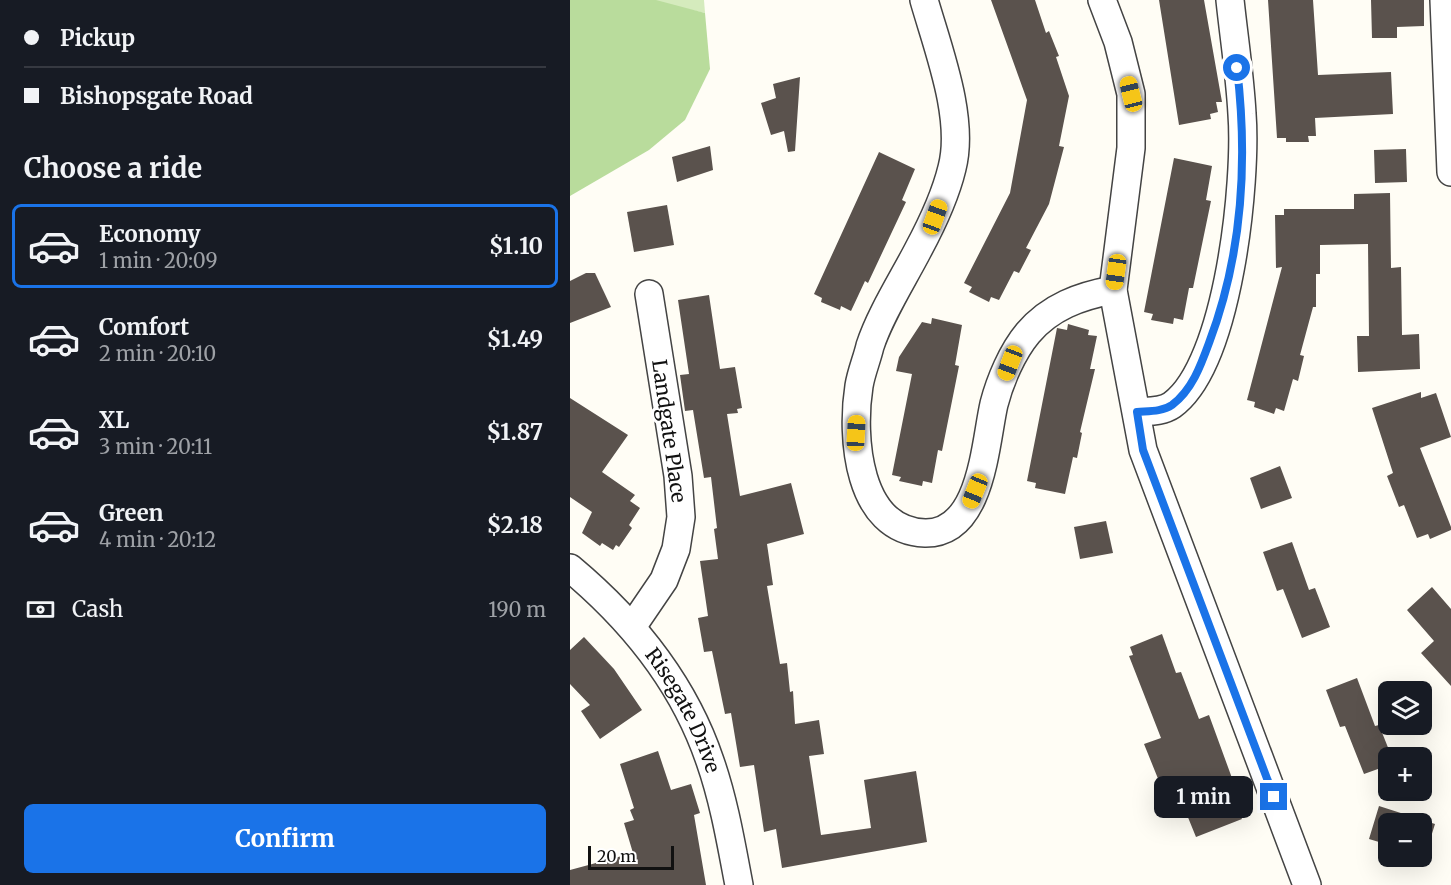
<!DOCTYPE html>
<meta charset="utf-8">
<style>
:root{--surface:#171b24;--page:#242831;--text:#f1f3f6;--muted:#9ea1a6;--line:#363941;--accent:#1a73e8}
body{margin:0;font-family:Merriweather,serif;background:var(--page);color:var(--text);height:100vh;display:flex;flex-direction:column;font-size:22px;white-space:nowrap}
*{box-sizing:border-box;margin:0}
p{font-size:20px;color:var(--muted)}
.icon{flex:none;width:33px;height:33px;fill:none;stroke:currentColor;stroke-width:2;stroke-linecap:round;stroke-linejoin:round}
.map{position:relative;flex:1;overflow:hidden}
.drawer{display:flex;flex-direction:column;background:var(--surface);width:570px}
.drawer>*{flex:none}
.top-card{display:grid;align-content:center;height:132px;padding:0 24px;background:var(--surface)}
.buttons{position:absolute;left:808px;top:681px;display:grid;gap:12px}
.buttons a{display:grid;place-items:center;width:54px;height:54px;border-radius:9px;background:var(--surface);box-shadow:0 6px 24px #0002;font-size:30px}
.scale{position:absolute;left:18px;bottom:15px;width:86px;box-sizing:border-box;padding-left:6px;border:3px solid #111;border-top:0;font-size:16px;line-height:21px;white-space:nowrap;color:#111;-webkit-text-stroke:4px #fff;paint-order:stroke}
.end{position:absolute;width:27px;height:27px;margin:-14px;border:8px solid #1a73e8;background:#fff;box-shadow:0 0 0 3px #fff}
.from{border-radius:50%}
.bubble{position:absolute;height:42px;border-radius:9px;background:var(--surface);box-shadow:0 6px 24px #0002;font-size:20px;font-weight:700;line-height:42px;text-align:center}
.car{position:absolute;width:18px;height:36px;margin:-18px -9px;border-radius:8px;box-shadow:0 0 4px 2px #0007;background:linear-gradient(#f5c518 24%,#345 0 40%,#f5c518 0 76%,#345 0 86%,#f5c518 0)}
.top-card b{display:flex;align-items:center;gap:21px;height:57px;font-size:22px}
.top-card b+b{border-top:2px solid var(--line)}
.top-card i{width:15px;height:15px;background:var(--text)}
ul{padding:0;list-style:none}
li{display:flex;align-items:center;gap:18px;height:84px;margin:0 12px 9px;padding:0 12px;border:3px solid transparent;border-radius:9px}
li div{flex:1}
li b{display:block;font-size:22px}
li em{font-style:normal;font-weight:700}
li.on{border-color:var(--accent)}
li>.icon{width:54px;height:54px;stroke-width:1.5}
h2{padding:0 24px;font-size:27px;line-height:72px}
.pay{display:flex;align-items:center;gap:15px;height:66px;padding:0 24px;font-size:22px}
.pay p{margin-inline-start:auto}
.primary-button{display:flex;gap:12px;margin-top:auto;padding:12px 24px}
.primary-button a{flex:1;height:69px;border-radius:9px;background:var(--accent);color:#fff;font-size:24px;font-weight:700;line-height:69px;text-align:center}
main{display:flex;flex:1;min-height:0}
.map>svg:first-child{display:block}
.green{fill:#d5ebbd}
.forest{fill:#b9dc9c}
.building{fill:#5a524d}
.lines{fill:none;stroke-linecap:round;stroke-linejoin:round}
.street-casing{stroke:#444;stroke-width:30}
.street{stroke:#fff;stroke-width:27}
.route{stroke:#1a73e8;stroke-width:8}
.labels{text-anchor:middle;stroke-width:6;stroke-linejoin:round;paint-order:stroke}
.street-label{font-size:20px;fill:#111;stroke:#fff}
</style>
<main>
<section class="drawer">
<div class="top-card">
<b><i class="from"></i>Pickup</b>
<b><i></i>Bishopsgate Road</b>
</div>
<h2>Choose a ride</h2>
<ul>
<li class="on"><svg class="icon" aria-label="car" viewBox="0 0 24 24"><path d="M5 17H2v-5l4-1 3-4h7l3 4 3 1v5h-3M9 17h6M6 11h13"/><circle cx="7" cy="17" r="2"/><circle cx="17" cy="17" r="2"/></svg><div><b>Economy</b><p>1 min · 20:09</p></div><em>$1.10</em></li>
<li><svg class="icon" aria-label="car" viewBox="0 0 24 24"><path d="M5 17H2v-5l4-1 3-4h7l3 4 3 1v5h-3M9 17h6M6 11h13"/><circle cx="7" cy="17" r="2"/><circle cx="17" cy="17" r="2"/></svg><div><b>Comfort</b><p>2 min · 20:10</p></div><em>$1.49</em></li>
<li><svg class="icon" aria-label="car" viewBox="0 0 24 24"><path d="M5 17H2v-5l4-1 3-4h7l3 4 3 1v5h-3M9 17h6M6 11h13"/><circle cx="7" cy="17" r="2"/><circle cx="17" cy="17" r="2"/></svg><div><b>XL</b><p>3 min · 20:11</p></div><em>$1.87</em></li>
<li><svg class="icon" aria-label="car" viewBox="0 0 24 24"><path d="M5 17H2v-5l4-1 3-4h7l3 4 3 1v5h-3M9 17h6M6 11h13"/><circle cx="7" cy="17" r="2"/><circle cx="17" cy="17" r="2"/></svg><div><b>Green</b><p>4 min · 20:12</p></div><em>$2.18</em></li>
</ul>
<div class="pay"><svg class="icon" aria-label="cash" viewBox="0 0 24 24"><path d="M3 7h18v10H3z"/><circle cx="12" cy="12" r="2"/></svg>Cash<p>190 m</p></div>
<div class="primary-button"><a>Confirm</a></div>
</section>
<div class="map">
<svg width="881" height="885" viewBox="0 0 881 885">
<rect width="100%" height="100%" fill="#fffdf5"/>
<!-- green -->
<path class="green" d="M77,0H134L135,13Z"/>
<!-- forest -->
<path class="forest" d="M0,0H86L135,13L140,69L115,120L79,150L0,196Z"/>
<!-- building -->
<g class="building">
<path d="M421,0H465L476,33L479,31L489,56L486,57L499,96L489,146L494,147L479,204L456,248L461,250L449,273L444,271L429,300L421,297L419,302L399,292L402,287L394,283L440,193L457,100Z"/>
<path d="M589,0H634L652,102H646L648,112L640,114L641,119L609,125Z"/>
<path d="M698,0H743L748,75L821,72L823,114L745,118L746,136H738L739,142H716V138H707Z"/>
<path d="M801,0H854V26L827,27V38H802Z"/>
<path d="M230,77L225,151L218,152L214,131L201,135L191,103L206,98L203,84Z"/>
<path d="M140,146L143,170L107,182L102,157Z"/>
<path d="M836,149L837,182L805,183L804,150Z"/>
<path d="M309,152L345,169L332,200L336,202L298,283L295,281L281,311L271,306L270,310L251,302L252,298L244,294Z"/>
<path d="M604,158L642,166L636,200L641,201L623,288H619L613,320L604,318L603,324L581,320L583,314L574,312Z"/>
<path d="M820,193L821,268L831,267L832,335L849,334L850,369L788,372L787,336H799L798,244L750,245V274H746V307H743L730,355L734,356L728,381L723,379L714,411L706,408L704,414L684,407L685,402L677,400L712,267L706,268L705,215H714V209H784V194Z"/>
<path d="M97,205L104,245L64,252L57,212Z"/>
<path d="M16,273H25L41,307L0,323V281Z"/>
<path d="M139,295L150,369L165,367L172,408L167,409L168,413L157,414L170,496L221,483L234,534L197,544L203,585L197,586L210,664L217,663L220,692L223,691L225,724L249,720L254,754L239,756L251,835L301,828L294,780L346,771L357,842L212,868L206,829L194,832L184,765L170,767L161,713L155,714L142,651L134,652L128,618L138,616L130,561L148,559L144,529L147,528L141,477L134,478L123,410L115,411L110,375L119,374L108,300Z"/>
<path d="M362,318L392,325L385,365L389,366L372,451L368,450L362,483L353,481L352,486L329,481L331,477L322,475L342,374L326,371L329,357L352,322L361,324Z"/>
<path d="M498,324L519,330L518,335L527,336L520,369H525L510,432L512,433L507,458L503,457L495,494L465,488L466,483L457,481L487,328L497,330Z"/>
<path d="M851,392V398L866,393L881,437L850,448L881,527V530L860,539L858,534L847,538L834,505L829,507L817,476L823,473L802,408Z"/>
<path d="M0,398L58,435L32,472L65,495L60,501L70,508L59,525L62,528L49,547L46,545L43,550L32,543L30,546L12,533L22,512L0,497Z"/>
<path d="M710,466L722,498L691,509L680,478Z"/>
<path d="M536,521L543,553L510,559L504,527Z"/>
<path d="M722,542L739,590L745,588L760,627L732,638L713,589L707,591L693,552Z"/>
<path d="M862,587L881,609V686L851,653L864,641L837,610Z"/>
<path d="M592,634L606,673L611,672L629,719L639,715L674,811L669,812L672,819L626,837L615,810L599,816L589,793L593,791L574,744L591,738L559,656L563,655L560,647Z"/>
<path d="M14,637L44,669L72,710L30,739L11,711L20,705L0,684V650Z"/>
<path d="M787,678L805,726L809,725L819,750V765L794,774L775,726L770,727L756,690Z"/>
<path d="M88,751L101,790L121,784L130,813L124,815L136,885H0V870L63,853L54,823L64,820L60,810L64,808L50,764Z"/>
<path d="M809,806L865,824L855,856L852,855V824H819V845L799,839Z"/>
</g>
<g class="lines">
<defs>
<g id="street">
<path d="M354,0C368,49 395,118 382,168C375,197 362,224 348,250C333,279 310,315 300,346C297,359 291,373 289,386C281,436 287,531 355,533C412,534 415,443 424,404C430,381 442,352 458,333C480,307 510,296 543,290"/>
<path d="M532,0L548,42L561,94V148L543,290L573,450L737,885"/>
<path d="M874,0L881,172"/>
<path d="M567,412C578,411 592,412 602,405C659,364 677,180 672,114C670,76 664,38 660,0"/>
<path id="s1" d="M0,568C61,619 114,684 140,761C154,801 161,843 169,885"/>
<path d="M62,627L94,580L106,549L111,517L108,476L79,294"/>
</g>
</defs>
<!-- street casing -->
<use href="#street" class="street-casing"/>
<!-- street -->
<use href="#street" class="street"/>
</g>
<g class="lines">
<!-- route -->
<path class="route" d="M667,68C678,161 672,256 639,343C631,365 622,390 602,405C592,412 578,411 567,412L573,450L704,797"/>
</g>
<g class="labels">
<!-- street labels -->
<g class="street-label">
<text transform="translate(99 431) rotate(82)" y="7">Landgate Place</text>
<text dy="7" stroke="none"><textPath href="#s1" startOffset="184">Risegate Drive</textPath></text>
</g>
</g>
</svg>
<div class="buttons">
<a><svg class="icon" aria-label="layers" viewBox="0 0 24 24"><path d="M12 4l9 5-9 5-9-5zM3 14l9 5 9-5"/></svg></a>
<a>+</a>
<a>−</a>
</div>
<div class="scale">20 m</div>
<i class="end from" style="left:667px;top:68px"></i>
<i class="end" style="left:704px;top:797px"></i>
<div class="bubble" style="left:584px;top:776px;width:99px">1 min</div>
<i class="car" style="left:561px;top:94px;rotate:346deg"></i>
<i class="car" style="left:365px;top:217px;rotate:20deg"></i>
<i class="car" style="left:546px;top:272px;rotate:188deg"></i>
<i class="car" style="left:440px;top:363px;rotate:201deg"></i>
<i class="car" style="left:286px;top:433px;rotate:3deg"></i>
<i class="car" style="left:405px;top:491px;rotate:202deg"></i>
</div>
</main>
